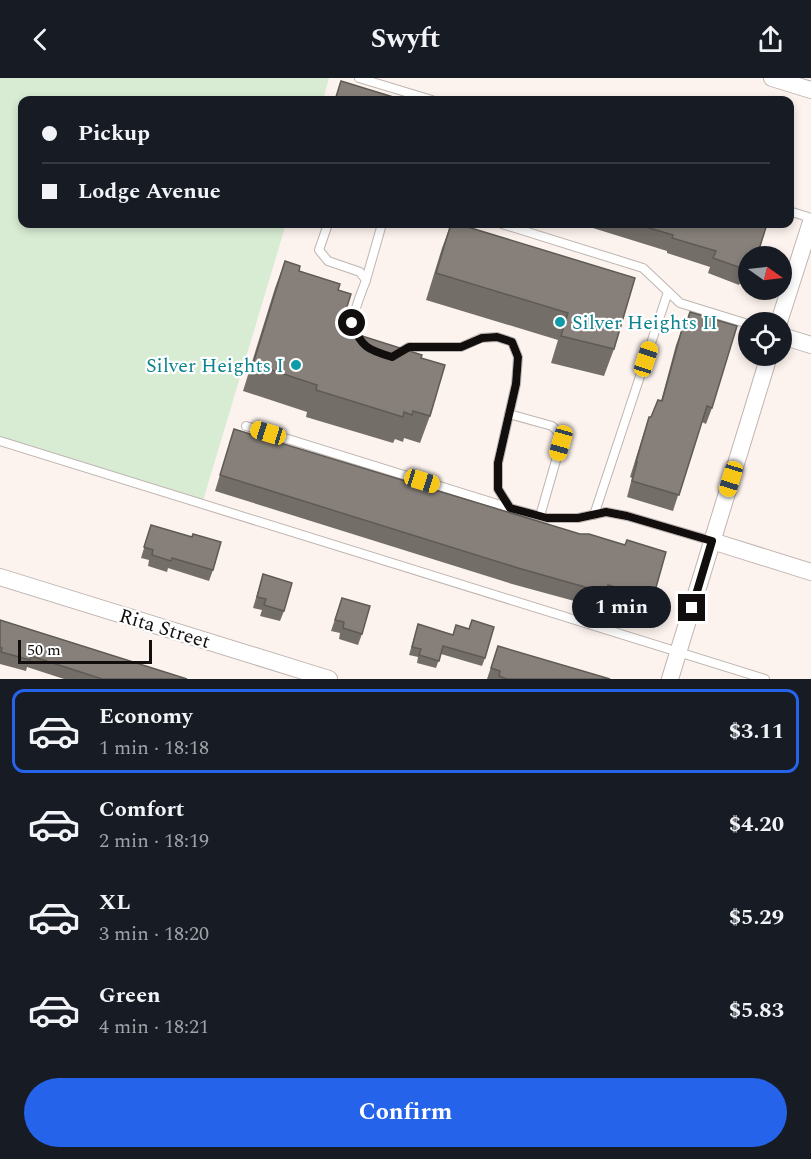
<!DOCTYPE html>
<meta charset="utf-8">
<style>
:root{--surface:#171b24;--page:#20242c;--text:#f1f3f6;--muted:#9ea1a6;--line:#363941;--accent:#2563eb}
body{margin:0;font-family:Spectral,serif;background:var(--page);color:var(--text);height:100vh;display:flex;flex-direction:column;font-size:22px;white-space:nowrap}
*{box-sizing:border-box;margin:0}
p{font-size:20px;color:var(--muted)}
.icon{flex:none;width:33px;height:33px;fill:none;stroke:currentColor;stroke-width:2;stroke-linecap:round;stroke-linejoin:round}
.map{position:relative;height:601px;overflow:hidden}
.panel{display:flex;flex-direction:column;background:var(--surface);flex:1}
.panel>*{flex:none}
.top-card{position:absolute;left:18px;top:18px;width:776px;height:132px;border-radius:12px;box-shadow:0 3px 9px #0003;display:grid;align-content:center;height:132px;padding:0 24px;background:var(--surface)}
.needle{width:39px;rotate:104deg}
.controls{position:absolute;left:738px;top:168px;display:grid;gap:12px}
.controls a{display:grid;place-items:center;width:54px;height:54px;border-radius:50%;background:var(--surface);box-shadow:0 3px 9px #0003;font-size:30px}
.scale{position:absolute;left:18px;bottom:15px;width:134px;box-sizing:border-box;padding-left:6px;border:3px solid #120e0d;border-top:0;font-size:16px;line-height:21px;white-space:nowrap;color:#120e0d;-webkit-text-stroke:4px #fff;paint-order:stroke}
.end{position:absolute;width:27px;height:27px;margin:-14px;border:8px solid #120e0d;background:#fff;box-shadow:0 0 0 3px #fff}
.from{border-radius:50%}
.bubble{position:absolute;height:42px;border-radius:21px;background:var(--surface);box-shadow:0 3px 9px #0003;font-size:20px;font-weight:700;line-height:42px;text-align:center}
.car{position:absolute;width:18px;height:36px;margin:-18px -9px;border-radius:8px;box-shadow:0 0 4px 2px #0007;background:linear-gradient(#f5c518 24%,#345 0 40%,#f5c518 0 76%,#345 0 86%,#f5c518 0)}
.top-card b{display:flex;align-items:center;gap:21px;height:57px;font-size:22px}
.top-card b+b{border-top:2px solid var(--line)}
.top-card i{width:15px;height:15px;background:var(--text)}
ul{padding:10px 0 0;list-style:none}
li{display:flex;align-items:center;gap:18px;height:84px;margin:0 12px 9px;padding:0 12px;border:3px solid transparent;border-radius:12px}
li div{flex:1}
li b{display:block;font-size:22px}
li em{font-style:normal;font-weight:700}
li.selected{border-color:var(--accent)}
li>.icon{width:54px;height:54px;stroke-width:1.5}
.primary-button{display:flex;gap:12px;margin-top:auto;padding:12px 24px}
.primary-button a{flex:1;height:69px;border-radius:36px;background:var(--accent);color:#fff;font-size:24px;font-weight:700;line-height:69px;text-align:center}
header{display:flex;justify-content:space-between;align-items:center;height:78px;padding:0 24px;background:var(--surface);font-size:27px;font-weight:700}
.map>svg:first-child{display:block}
.green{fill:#d8ecd4}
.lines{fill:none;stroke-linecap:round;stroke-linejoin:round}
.service-casing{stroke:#bfb5b1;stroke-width:10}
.minor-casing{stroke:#bfb5b1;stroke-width:18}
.service{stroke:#fff;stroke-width:8}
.minor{stroke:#fff;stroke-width:16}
.wall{fill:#746e69}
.building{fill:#87807a;stroke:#5e5a55;stroke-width:1.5}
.route{stroke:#120e0d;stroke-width:8}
.culture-dot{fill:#0f9aa8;stroke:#fff;stroke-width:2}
.labels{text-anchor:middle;stroke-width:4.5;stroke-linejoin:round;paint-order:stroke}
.culture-label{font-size:20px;fill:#0d838f;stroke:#fff;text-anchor:start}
.street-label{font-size:20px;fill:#120e0d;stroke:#fff}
</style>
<header><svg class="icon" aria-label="back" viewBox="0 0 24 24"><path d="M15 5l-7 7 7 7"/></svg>Swyft<svg class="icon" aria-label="share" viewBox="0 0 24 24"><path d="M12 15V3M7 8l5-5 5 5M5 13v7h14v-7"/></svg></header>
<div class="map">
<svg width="811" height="601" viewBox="0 0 811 601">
<rect width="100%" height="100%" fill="#fdf3ee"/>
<!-- green -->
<path class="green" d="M0,0H329L323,22H22V146H286L202,426L0,363Z"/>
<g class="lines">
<defs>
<g id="service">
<path d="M359,0L432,22"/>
<path d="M789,133L811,140"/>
<path d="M328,146L319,172L328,183L360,194L366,202C359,223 345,245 362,264"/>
<path d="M502,146L643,190L680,225L748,246"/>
<path d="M366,202L382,146"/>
<path d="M397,276L409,269H461L481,260L497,259L512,264L518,279L516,306L498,385V411L510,430L547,440H578L606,434L627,438L712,463"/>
<path d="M509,336L552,348L560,356L561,365L540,438"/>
<path d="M246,348L510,430"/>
<path d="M0,363L765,601"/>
<path d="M594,437L668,214"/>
</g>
<g id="minor">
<path d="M772,0L811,12"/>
<path d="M779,244L811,144"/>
<path d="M782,258L811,267"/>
<path d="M712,463L811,494"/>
<path d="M0,499L329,601"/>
<path d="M670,601L769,278"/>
</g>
</defs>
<!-- service casing -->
<use href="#service" class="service-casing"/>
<!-- minor casing -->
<use href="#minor" class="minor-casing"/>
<!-- service -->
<use href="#service" class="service"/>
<!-- minor -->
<use href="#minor" class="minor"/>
</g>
<!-- wall -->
<g class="wall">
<path d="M451,146H458L614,271L604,298L551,285L558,262L426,222L442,170Z"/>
<path d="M580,146H767L748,178V204L747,208L740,205L739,207L708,195L710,189L667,175V173Z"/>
<path d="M285,183L299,193L338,212L340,251L421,280L430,338L420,365L404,360L403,364L395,361L393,365L306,339L307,334L243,313L275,210Z"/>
<path d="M682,251L712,330L706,346L702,344L673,433L627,419L632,400L630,399L644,354L649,339H651L661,323L676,267Z"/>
<path d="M234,351L653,520L647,536L603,523L600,530L512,506L215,413Z"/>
<path d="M151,447L213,492L209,503L168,490L167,494L148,488L149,482L141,480Z"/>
<path d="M263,496L284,533L280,543L260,538L262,532L253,530Z"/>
<path d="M342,520L362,556L358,567L339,561L340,555L331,553Z"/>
<path d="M0,542L187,601H64L27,589L26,593L0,586Z"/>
<path d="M472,542L485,580L482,588L441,576L436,590L417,585L418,579L409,577L418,546L453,557L456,547L469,551Z"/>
<path d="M498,568L610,601H487Z"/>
</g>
<!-- building -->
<g class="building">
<path d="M341,3L403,22H335Z"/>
<path d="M451,146H458L635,200L614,271L561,258L568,235L436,195Z"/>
<path d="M636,146H767L757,178H748V191L745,190L744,191L713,180L716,173L672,160L673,157Z"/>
<path d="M285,183L300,188L299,193L340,206L338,212L351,216L340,251L422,277L421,280L445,287L430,338L413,333L412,337L404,334L403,339L316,312L317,307L253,286Z"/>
<path d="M690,234L737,248L712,330L707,328L679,417L632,403L637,384H636L649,339H651L658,322L662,323L682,251L684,252Z"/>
<path d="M234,351L580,456H589L625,467L627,462L666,474L653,520L608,507L606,515L518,490L220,397Z"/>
<path d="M151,447L192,459L193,456L221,464L213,492L172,480L171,483L152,477L153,472L144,469Z"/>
<path d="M263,496L292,505L284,533L264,527L266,521L257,519Z"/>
<path d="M342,520L370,528L362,556L343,550L344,544L335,542Z"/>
<path d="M0,542L187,601H102L31,578L30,582L1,574L2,570L0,569Z"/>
<path d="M472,542L494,549L485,580L443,568L439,583L419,577L421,571L412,569L418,546L453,557L456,547L469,551Z"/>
<path d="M498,568L610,601H507L499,598L500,593L491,590Z"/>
</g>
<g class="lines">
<!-- route -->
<path class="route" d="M352,245C361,269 368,272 392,279L409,269H461L482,260L497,259L512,264L518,279L516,306L498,385V411L510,430L547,440H578L606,434L627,438L712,463L692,530"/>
</g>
<!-- markers -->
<g class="culture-dot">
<circle cx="560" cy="244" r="6"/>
<circle cx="296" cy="287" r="6"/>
</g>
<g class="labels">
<!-- culture labels -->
<g class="culture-label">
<text x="572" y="251">Silver Heights II</text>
<text x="284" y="294" text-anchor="end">Silver Heights I</text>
</g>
<!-- street labels -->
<g class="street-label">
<text transform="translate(165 550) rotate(17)" y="7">Rita Street</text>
</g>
</g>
</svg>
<div class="controls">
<a><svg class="needle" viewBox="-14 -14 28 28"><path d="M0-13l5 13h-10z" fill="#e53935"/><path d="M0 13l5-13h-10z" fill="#9ea1a6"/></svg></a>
<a><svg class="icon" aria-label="locate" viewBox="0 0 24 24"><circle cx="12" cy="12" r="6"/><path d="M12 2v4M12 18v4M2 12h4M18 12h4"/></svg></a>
</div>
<div class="scale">50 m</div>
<i class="end from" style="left:352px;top:245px"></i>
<i class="end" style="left:692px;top:530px"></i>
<div class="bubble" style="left:572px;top:508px;width:99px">1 min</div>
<i class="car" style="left:646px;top:281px;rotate:18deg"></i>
<i class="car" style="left:268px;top:355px;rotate:287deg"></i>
<i class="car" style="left:561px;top:365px;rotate:196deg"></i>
<i class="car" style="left:731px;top:401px;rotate:197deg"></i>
<i class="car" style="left:422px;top:403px;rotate:107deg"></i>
<div class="top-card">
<b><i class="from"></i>Pickup</b>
<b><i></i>Lodge Avenue</b>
</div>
</div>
<section class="panel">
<ul>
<li class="selected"><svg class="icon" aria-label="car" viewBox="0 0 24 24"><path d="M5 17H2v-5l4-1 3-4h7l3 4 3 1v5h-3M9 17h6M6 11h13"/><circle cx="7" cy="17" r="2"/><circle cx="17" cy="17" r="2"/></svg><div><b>Economy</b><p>1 min · 18:18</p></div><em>$3.11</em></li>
<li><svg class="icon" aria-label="car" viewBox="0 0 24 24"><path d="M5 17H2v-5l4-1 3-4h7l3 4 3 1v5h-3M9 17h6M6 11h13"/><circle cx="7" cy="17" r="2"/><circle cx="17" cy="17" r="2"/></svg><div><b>Comfort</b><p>2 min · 18:19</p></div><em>$4.20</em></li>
<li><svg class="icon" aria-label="car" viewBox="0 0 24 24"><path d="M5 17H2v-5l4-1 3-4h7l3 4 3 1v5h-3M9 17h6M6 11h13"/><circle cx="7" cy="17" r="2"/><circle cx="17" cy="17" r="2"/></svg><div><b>XL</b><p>3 min · 18:20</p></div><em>$5.29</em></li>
<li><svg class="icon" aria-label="car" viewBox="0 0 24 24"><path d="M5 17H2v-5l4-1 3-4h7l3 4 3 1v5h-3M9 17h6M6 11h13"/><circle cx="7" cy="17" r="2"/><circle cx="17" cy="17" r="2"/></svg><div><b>Green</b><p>4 min · 18:21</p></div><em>$5.83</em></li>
</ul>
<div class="primary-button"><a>Confirm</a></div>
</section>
